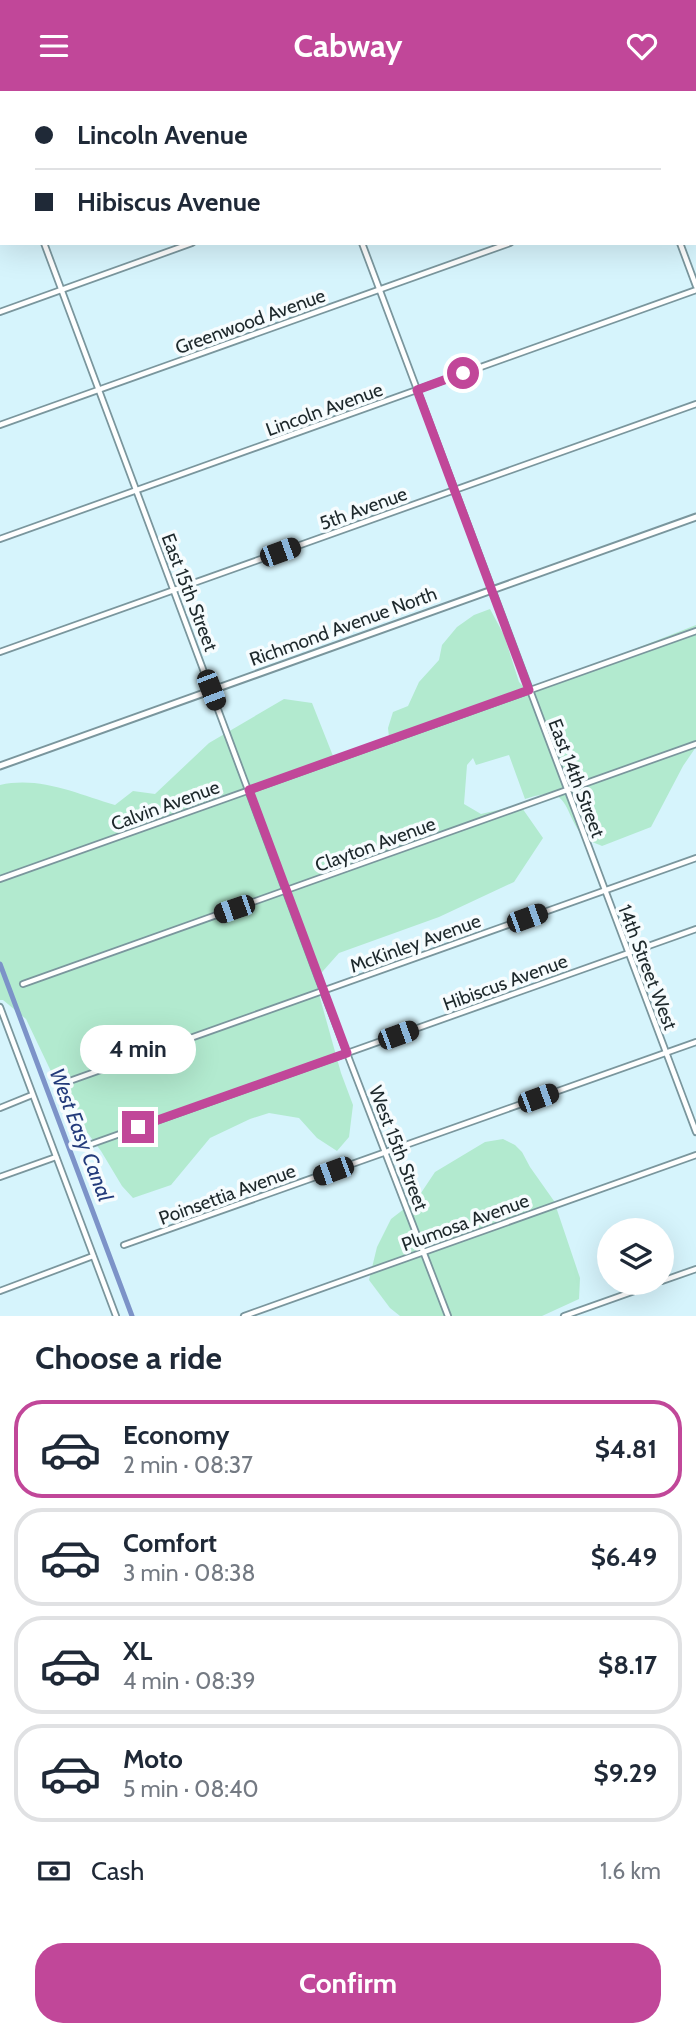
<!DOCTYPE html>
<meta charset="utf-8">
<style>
:root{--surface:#fff;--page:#f6f6f7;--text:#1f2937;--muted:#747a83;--line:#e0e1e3;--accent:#c14799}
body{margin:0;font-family:Cabin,sans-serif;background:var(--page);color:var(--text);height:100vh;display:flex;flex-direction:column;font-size:26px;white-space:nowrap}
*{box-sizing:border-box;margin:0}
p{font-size:23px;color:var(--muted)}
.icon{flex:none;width:38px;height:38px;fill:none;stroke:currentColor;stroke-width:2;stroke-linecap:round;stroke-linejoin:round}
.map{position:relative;height:1225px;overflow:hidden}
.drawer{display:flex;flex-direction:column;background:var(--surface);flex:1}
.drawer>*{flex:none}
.hud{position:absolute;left:0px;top:0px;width:696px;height:154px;box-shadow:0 7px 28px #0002;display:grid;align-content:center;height:154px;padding:0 35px;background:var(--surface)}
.tools{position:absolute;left:597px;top:1127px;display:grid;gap:14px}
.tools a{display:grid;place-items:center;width:77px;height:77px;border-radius:50%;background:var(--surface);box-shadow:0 7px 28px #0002;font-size:35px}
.end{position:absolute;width:32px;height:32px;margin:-16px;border:9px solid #c14799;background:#fff;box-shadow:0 0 0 4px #fff}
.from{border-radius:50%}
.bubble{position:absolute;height:49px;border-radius:24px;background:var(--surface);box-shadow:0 7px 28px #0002;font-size:23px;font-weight:700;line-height:49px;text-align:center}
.car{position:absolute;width:21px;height:42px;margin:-21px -10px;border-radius:9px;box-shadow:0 0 5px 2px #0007;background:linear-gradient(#222 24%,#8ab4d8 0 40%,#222 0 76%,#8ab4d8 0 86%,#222 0)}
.hud b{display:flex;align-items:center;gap:24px;height:66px;font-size:26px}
.hud b+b{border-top:2px solid var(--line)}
.hud i{width:18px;height:18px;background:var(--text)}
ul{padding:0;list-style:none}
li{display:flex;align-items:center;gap:21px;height:98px;margin:0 14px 10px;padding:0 21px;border:4px solid var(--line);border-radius:28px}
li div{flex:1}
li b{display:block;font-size:26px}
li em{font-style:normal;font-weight:700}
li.active{border-color:var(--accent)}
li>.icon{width:63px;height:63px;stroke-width:1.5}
h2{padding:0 35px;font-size:32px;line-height:84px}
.pay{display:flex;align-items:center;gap:18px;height:77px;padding:0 35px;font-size:26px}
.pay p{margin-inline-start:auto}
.action{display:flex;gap:14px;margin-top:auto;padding:14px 35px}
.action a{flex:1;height:80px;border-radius:28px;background:var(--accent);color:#fff;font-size:28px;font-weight:700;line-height:80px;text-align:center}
header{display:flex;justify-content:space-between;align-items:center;height:91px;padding:0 35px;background:var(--accent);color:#fff;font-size:32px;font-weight:700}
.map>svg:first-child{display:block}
.green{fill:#b2eacf}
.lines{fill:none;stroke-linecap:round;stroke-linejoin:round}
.canal{stroke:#7c93c8;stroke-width:5}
.minor-casing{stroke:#7a969d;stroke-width:8}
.tertiary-casing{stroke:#7a969d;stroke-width:9}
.minor{stroke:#fff;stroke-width:4.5}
.tertiary{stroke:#fff;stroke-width:5}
.route{stroke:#c14799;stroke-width:9}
.labels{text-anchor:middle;stroke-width:7;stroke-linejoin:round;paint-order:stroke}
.street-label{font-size:19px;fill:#1d282b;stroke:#f6fcfe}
.water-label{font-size:21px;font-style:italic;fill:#233b7b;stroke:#f6fcfe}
</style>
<header><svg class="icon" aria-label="menu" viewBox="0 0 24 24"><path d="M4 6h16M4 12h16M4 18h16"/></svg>Cabway<svg class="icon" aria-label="heart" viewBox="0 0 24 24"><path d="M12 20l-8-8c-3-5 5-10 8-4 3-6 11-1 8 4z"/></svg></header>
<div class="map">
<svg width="696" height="1225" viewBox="0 0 696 1225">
<rect width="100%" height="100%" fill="#d6f4fc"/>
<!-- green -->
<g class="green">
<path d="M491,0H696V15L695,2Z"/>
<path d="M490,518L504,544L519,591L528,600L696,534V656L683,675L651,736L602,755C595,752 586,749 582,744C562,719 571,692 525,708L509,664L476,674L473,667L467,674L464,713L481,723L520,714L543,747L514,791L439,826L339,862L315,889L341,982L353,1014L349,1046L337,1060L317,1047L299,1027L269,1022L250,1028L210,1047L171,1094L133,1107L122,1095L101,1060L68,1016L26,928L3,909H0V694C40,685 77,703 115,714L133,700L155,703L209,652L284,608L312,612L333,665L389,646L388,637L393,621L408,615L419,591L439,569L442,554L457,536L474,524Z"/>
<path d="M503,1048L515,1054L522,1061L530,1076L554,1110L580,1187L579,1208L542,1225H400L390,1217L369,1189L377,1156L391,1128L417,1108L435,1081L485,1051Z"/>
</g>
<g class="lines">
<!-- canal -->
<path class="canal" d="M0,873L132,1225"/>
<defs>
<g id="minor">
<path d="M305,0L306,2"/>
<path d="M623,0V2"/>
<path d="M295,2L300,0"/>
<path d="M612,2L617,0"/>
<path d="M0,34L2,39"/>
<path d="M695,86H696"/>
<path d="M0,107L2,106"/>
<path d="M44,152L323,900L448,1225"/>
<path d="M362,152L696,1041"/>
<path d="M680,152L696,195"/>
<path d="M0,221L192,152"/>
<path d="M0,334L510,152"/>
<path d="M0,448L696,199"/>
<path d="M0,561L696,313"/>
<path d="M0,788L696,540"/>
<path d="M23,893L696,653"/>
<path d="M0,916L116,1225"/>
<path d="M64,992L696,767"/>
<path d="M0,1017L32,1004"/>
<path d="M86,1055L696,838"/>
<path d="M0,1086L56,1066"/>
<path d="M124,1154L696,951"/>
<path d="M662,1190L696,1178"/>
<path d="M0,1200L93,1165"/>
<path d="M244,1225L696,1064"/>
<path d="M564,1225L657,1192"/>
</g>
<path id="tertiary" d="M0,675L696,426"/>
</defs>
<!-- minor casing -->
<use href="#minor" class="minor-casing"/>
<!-- tertiary casing -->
<use href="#tertiary" class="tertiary-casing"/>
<!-- minor -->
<use href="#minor" class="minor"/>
<!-- tertiary -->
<use href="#tertiary" class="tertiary"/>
</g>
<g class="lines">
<!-- route -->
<path class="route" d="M138,1036L347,962L249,699L529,599L417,299L463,282"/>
</g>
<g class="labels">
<!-- street labels -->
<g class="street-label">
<text transform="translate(250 230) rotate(-20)" y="7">Greenwood Avenue</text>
<text transform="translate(324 318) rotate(-20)" y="7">Lincoln Avenue</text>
<text transform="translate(363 417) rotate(-20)" y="7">5th Avenue</text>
<text transform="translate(190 501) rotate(69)" y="7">East 15th Street</text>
<text transform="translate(343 535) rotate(-20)" y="7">Richmond Avenue North</text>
<text transform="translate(577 687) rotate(69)" y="7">East 14th Street</text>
<text transform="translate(165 714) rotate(-20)" y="7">Calvin Avenue</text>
<text transform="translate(375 753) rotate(-20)" y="7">Clayton Avenue</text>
<text transform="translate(415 852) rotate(-20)" y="7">McKinley Avenue</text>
<text transform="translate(648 876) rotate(69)" y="7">14th Street West</text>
<text transform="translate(505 891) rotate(-20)" y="7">Hibiscus Avenue</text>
<text transform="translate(399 1057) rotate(69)" y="7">West 15th Street</text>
<text transform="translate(227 1103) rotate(-20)" y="7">Poinsettia Avenue</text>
<text transform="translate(465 1131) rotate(-20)" y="7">Plumosa Avenue</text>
</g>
<!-- water labels -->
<g class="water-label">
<text transform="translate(81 1044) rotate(69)" y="7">West Easy Canal</text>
</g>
</g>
</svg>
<div class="tools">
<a><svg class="icon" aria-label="layers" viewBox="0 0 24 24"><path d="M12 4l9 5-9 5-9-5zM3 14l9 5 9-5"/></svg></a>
</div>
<i class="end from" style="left:463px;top:282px"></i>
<i class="end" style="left:138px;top:1036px"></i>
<div class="bubble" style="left:80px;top:934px;width:116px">4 min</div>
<i class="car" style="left:280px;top:461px;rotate:70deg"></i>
<i class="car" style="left:211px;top:599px;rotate:159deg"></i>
<i class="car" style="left:234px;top:818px;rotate:251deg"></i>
<i class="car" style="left:527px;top:827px;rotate:70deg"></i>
<i class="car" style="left:398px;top:944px;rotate:70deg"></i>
<i class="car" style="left:538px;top:1007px;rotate:70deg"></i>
<i class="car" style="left:333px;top:1080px;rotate:250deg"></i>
<div class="hud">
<b><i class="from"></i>Lincoln Avenue</b>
<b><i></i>Hibiscus Avenue</b>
</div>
</div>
<section class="drawer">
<h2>Choose a ride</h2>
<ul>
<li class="active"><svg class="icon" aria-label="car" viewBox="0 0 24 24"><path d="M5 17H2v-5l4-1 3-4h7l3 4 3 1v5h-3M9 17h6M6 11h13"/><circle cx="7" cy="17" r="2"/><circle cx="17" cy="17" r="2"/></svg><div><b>Economy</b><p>2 min · 08:37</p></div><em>$4.81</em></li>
<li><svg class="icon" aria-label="car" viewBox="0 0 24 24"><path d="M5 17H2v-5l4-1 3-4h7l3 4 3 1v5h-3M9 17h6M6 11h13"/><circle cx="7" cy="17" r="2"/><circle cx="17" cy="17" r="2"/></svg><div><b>Comfort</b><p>3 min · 08:38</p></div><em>$6.49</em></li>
<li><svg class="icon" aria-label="car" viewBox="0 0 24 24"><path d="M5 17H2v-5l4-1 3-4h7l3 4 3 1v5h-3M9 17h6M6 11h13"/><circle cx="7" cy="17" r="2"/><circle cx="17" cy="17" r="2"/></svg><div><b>XL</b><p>4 min · 08:39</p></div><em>$8.17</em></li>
<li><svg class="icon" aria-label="car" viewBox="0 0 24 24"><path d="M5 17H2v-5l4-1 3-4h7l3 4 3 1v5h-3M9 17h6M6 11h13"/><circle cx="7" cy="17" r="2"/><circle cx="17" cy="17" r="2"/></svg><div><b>Moto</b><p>5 min · 08:40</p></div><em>$9.29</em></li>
</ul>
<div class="pay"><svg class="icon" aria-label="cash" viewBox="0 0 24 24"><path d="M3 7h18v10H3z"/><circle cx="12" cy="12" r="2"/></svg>Cash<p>1.6 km</p></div>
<div class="action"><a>Confirm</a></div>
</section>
